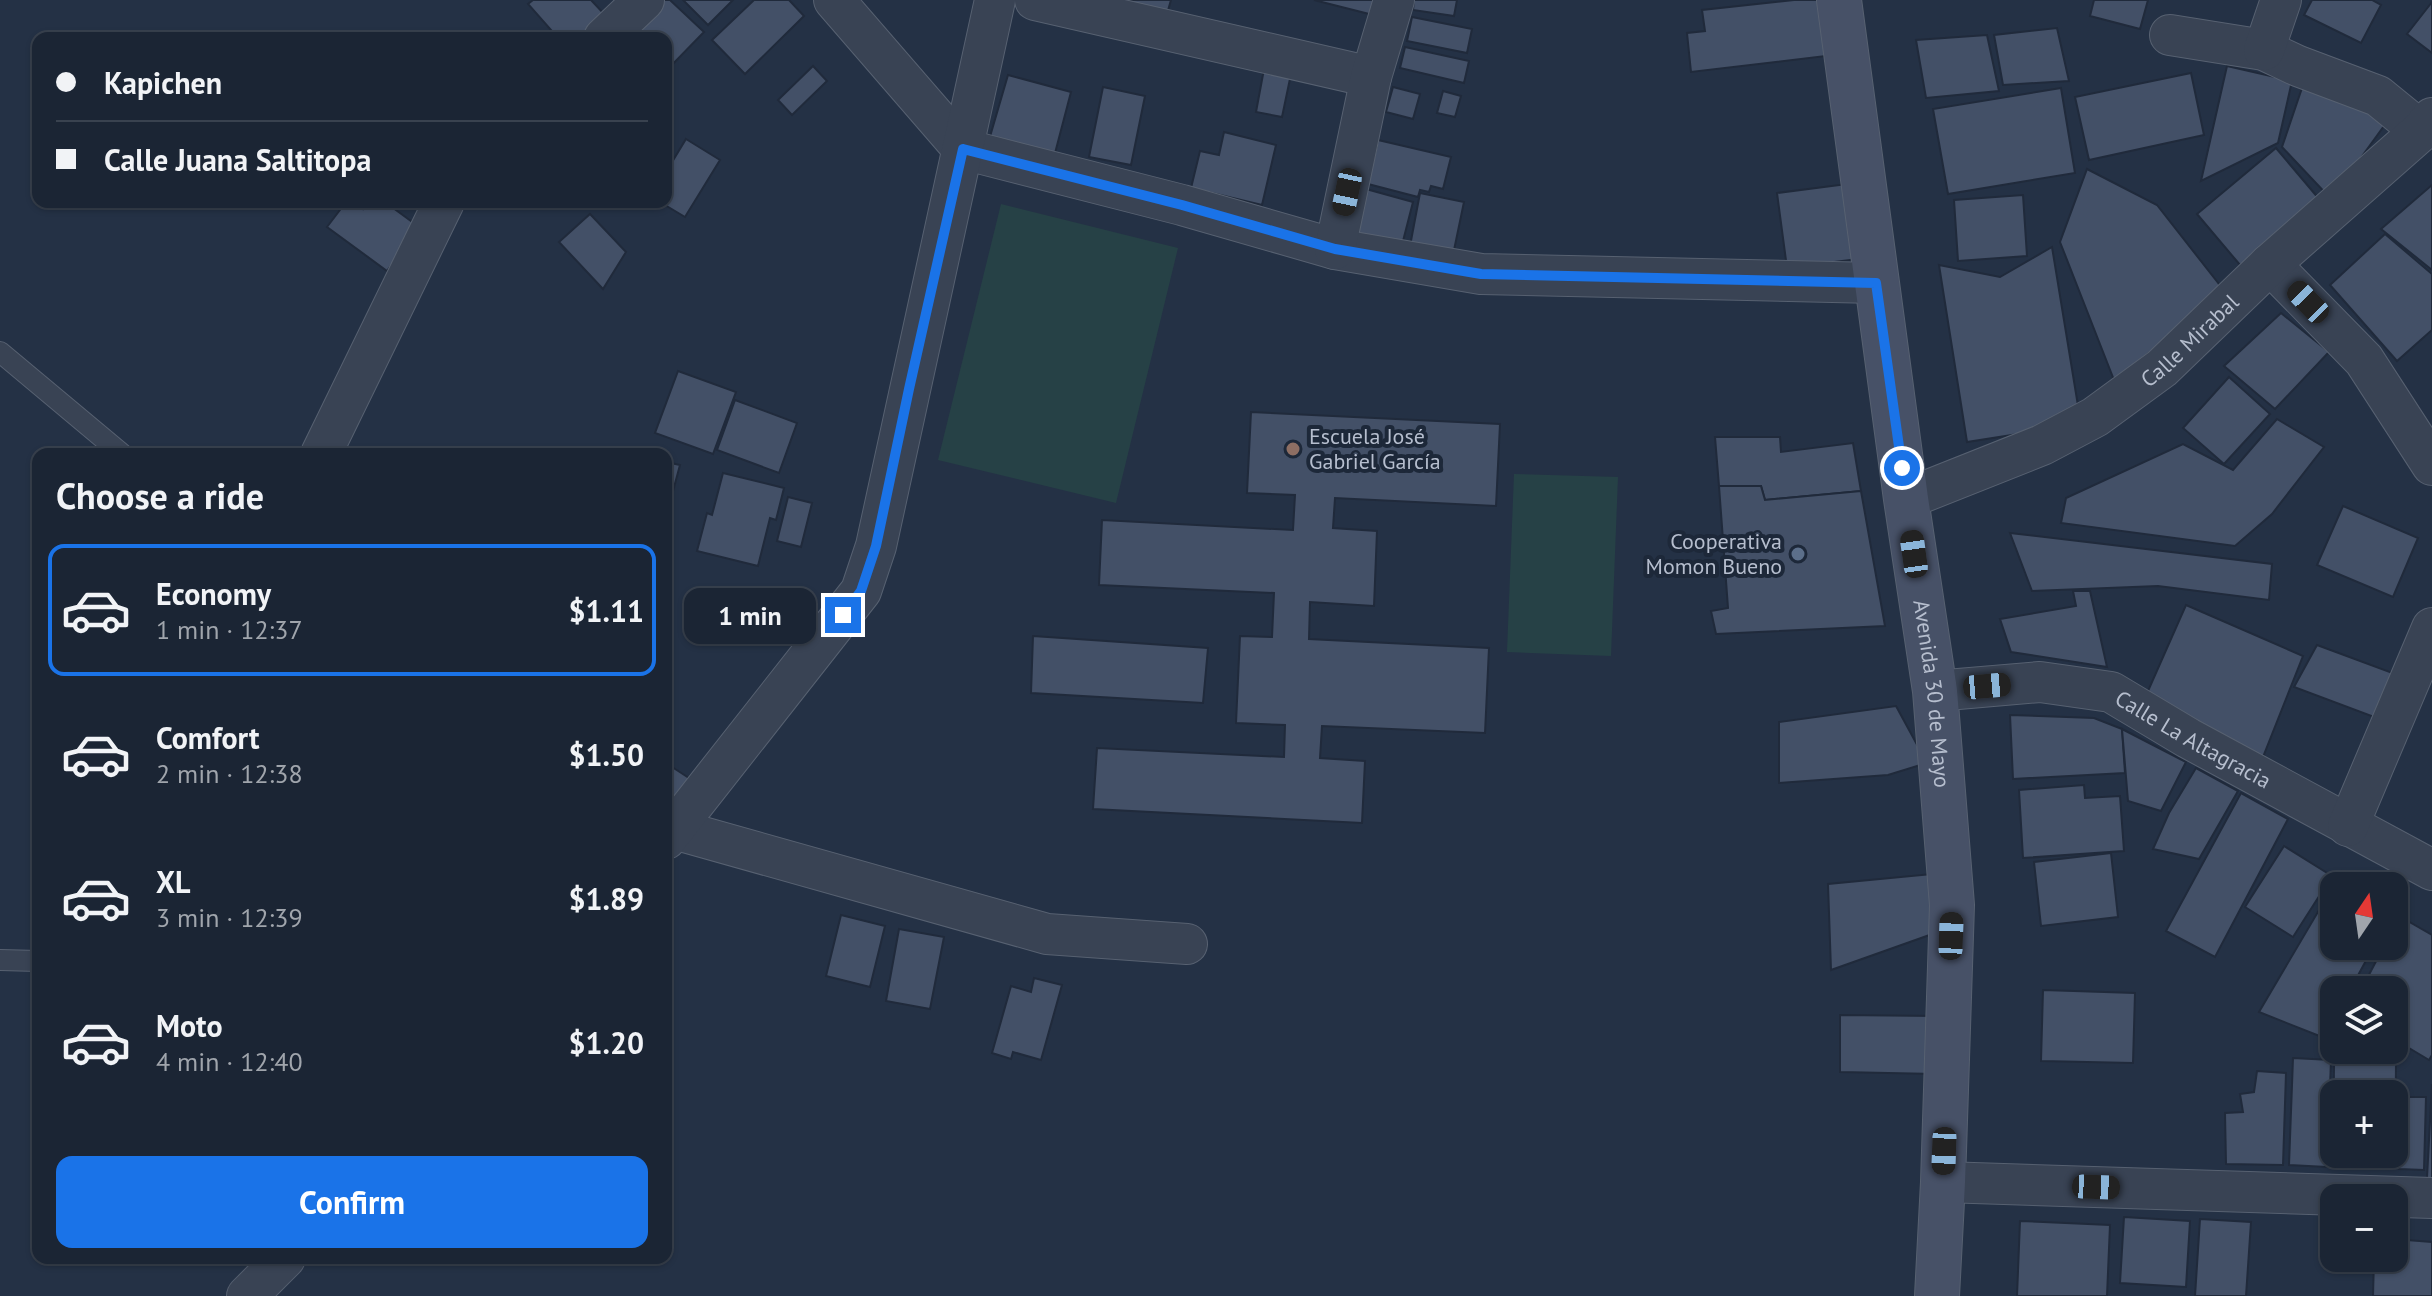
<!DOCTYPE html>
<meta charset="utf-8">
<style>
:root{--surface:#1b2534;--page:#283140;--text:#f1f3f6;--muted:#a0a5ac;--line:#39424f;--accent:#1a73e8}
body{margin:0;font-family:"PT Sans",sans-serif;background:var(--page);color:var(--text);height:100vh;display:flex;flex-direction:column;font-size:30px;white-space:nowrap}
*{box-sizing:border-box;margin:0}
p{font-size:26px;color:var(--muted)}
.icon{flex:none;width:44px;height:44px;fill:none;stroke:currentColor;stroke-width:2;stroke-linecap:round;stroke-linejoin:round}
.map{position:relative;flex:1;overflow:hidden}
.sheet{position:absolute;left:32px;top:448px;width:640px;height:816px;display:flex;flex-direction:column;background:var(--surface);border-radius:16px;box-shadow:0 2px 6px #0004,0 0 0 2px var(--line)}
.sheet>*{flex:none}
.banner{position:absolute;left:32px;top:32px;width:640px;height:176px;border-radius:16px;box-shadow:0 2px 6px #0004,0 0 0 2px var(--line);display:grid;align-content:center;height:176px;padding:0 24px;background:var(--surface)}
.needle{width:52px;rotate:13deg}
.controls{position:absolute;left:2320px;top:872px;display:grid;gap:16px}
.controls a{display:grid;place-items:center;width:88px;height:88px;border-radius:16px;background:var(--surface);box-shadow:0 2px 6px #0004,0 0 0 2px var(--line);font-size:40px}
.end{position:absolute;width:36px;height:36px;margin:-18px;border:10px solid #1a73e8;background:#fff;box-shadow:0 0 0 4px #fff}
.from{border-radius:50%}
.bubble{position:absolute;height:56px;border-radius:16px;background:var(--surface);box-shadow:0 2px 6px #0004,0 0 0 2px var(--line);font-size:26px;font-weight:700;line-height:56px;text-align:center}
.car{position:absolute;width:24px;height:48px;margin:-24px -12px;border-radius:10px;box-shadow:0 0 6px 2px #0007;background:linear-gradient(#222 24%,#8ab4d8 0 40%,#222 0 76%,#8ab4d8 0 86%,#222 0)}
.banner b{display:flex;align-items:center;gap:28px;height:76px;font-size:30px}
.banner b+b{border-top:2px solid var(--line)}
.banner i{width:20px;height:20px;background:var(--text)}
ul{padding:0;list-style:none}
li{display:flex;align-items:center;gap:24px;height:132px;margin:0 16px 12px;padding:0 8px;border:4px solid transparent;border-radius:16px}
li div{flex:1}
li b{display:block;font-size:30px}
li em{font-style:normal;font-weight:700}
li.current{border-color:var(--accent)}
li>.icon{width:72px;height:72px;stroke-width:1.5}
h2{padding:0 24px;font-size:36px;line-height:96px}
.cta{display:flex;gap:16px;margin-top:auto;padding:16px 24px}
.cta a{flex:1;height:92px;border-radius:16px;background:var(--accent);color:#fff;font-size:32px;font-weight:700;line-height:92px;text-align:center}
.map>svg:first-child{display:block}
.green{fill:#264146}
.building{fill:#435067;stroke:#202a3b;stroke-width:2;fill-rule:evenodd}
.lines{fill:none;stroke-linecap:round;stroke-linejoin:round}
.service-casing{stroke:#576171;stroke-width:22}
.minor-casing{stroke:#576171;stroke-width:42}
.secondary-casing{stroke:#576171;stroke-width:46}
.service{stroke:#394354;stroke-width:20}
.minor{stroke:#394354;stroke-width:40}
.secondary{stroke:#475167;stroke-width:44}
.route{stroke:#1a73e8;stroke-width:10}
.education-dot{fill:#8d6e63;stroke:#1d2839;stroke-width:3}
.service-dot{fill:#5c6f8a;stroke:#1d2839;stroke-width:3}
.labels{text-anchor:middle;stroke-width:8;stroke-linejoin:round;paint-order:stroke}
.street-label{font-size:22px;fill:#b6bece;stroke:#1d2839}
.poi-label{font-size:22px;fill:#b6bece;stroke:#1d2839;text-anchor:start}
</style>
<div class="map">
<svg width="2432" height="1296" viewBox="0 0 2432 1296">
<rect width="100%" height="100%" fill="#243145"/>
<!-- green -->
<g class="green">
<path d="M1001,204L1178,248L1116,503L938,460Z"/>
<path d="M1514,474L1618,477L1611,656L1507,652Z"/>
</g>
<!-- building -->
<g class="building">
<path d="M533,0H591L606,16L580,38H558L528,4Z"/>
<path d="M663,0H670L704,32L666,71V38H626Z"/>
<path d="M683,0H733L708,25Z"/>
<path d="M754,0H789L804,16L745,74L712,40Z"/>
<path d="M1114,0H1171L1167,14Z"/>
<path d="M1314,0H1390L1385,18Z"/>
<path d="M1414,0H1457L1454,16L1413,10Z"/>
<path d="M1794,0H1819L1826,56L1691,72L1687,33L1705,31L1702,10Z"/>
<path d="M2094,0H2148L2140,29L2090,16Z"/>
<path d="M2312,0H2372L2381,5L2361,43L2304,15Z"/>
<path d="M2432,2V53L2407,34Z"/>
<path d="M1412,17L1472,29L1467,53L1407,41Z"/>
<path d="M2057,28L2069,81L2003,85L1994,35Z"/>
<path d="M1987,35L1999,91L1926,98L1916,40Z"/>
<path d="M1405,47L1469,61L1464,83L1400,68Z"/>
<path d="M813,66L827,81L792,115L778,100Z"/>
<path d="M2227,66L2292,81L2278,143L2201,181Z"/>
<path d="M1264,69L1291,74L1282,117L1256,112Z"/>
<path d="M2191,73L2204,135L2089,160L2075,97Z"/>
<path d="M1008,75L1071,92L1054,157L989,140Z"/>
<path d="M1103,87L1145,96L1131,165L1089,157Z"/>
<path d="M1393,87L1420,94L1413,119L1386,112Z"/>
<path d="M2061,88L2075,173L1948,194L1933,109Z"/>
<path d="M2302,88L2389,119L2331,199L2282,147Z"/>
<path d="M1443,91L1461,96L1455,117L1437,113Z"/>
<path d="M1224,132L1276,145L1262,205L1191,188L1200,151L1219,155Z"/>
<path d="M686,139L720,160L685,217L660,202H666V172Z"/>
<path d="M1378,140L1451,157L1443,189L1431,186L1429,192L1420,190L1418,197L1368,184Z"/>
<path d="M2276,148L2325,206L2246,272L2197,214Z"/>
<path d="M2087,169L2157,205L2226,293L2114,380L2060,242Z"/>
<path d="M1847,184L1858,259L1787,268L1777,193Z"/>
<path d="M2432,185V270L2381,229Z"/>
<path d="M1366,189L1413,202L1402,245L1354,232Z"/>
<path d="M1420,193L1464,202L1453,255L1410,246Z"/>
<path d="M2023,195L2027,256L1958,261L1954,200Z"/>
<path d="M346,202H353L363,209L367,202H385L419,227L387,271L327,227Z"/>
<path d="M590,214L626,252L603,289L559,242Z"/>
<path d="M2385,234L2432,274V330L2397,361L2330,285Z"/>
<path d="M2052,247L2081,424L1967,442L1939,265L2000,277Z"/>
<path d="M2281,313L2329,352L2275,409L2224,366Z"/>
<path d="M678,371L736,392L713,454L655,433Z"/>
<path d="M2229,377L2270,414L2224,464L2183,428Z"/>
<path d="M735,400L797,423L779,473L717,450Z"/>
<path d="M1251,412L1500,424L1496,506L1335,498L1333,528L1377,531L1374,606L1310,602L1309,639L1489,648L1485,733L1322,726L1320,758L1365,761L1362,823L1093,809L1097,748L1284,757L1285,725L1236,723L1240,636L1272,637L1274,593L1099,585L1102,520L1293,530L1295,495L1247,493Z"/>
<path d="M2277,419L2324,447L2272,514L2235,546L2061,523L2066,498L2183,444L2233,470Z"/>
<path d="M1715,437H1780L1781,452L1853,443L1861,491L1765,500L1761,486H1719Z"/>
<path d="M666,462L680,465L669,506L666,505Z"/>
<path d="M723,473L784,488L776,520L770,518L758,566L697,551L707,513L712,515Z"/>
<path d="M1719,486H1761L1765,500L1861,491L1885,626L1716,634L1711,611L1728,608Z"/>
<path d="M788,497L812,503L801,547L777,541Z"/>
<path d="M2343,506L2418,538L2393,597L2317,565Z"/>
<path d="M2010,533L2272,564L2269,600L2158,586L2032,591Z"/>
<path d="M2073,591H2090L2107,667L2011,652L2000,619L2076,606Z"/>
<path d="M2186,605L2303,656L2261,762L2144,700Z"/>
<path d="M1033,636L1208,648L1203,703L1031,693Z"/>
<path d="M2317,645L2398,675L2382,720L2294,687Z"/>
<path d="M1896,706L1927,763L1888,775L1779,783V722Z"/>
<path d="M2010,715L2094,718L2122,729L2125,773L2013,779Z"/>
<path d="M2122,729L2186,762L2161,811L2128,801Z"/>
<path d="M666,763L698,784L681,808L666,798Z"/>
<path d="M2196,768L2238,791L2199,859L2153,849L2169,813Z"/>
<path d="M2084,785L2085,798L2120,796L2124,851L2023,858L2019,790Z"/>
<path d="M2241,793L2288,819L2215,957L2166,931Z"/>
<path d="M2284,846L2332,876L2293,937L2245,907Z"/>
<path d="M2111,853L2118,917L2041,926L2034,862Z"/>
<path d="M2342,871L2368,886H2334V946H2374L2350,990H2334V1017L2322,1037L2259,1012Z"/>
<path d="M1932,874L1938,932L1831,970L1828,884Z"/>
<path d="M841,915L885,926L870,987L826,976Z"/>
<path d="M2399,916L2432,935V1055L2429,1060L2394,1039V990H2361L2384,946H2394V926Z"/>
<path d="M899,929L944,937L930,1009L886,1001Z"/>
<path d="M1034,978L1062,985L1041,1060L1013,1052L1011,1059L992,1053L1011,986L1031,992Z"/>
<path d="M2043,990L2135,993L2133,1063L2041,1061Z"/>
<path d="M1840,1015L1937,1016L1936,1074L1840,1072Z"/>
<path d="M2293,1058L2331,1060L2327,1167L2289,1165Z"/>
<path d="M2334,1063L2396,1064L2395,1168L2333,1167ZM2334,1094H2394V1154H2334Z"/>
<path d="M2257,1071L2286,1073L2283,1165L2226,1164L2225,1113L2243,1112L2240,1094L2254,1092Z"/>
<path d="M2432,1084V1178H2427Z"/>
<path d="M2400,1097H2426L2424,1170L2399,1169Z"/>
<path d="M2124,1217L2190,1221L2186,1287L2120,1283Z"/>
<path d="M2200,1219L2251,1222L2246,1296H2195Z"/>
<path d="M2020,1221L2110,1225L2107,1296H2017Z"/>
<path d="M2394,1239L2432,1242V1296H2373L2374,1258H2394Z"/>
</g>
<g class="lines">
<defs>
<g id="service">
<path d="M0,352L122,454"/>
<path d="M0,960L38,961"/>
</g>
<g id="minor">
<path d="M834,0L963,149L1182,205L1335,249L1481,274L1876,283"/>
<path d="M1035,0L1371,77"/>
<path d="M2170,35L2264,50L2298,66L2378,96L2421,131"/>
<path d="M604,38L644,0"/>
<path d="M2264,50L2281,0"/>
<path d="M1335,249L1371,77L1394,0"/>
<path d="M2270,264L2364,360L2432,465"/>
<path d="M321,454L444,202"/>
<path id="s1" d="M1906,499L2042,445L2095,417L2162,368L2270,264L2421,131L2432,118"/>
<path id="s2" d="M1935,691L2040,682L2111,692L2188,738L2432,870"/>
<path d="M2348,826L2432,628"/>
<path d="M674,829L1047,934L1187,944"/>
<path d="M666,839L861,591L876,546L995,0"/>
<path d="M1943,1182L2432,1198"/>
<path d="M247,1296L285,1258"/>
</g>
<g id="secondary">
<path id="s3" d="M1839,0L1906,499L1935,691L1952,905L1943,1182L1937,1296"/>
</g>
</defs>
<!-- service casing -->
<use href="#service" class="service-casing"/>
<!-- minor casing -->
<use href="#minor" class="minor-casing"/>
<!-- secondary casing -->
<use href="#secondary" class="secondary-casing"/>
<!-- service -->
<use href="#service" class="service"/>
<!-- minor -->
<use href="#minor" class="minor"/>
<!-- secondary -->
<use href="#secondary" class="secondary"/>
</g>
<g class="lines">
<!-- route -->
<path class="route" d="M843,615L861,591L876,546L909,389L963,149L1182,205L1335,249L1481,274L1876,283L1902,468"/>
</g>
<!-- markers -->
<circle class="education-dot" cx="1293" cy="449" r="8"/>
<circle class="service-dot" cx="1798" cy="554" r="8"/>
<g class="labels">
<!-- street labels -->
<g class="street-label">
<text dy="8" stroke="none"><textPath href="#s1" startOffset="328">Calle Mirabal</textPath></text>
<text dy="8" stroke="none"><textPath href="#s3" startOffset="700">Avenida 30 de Mayo</textPath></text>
<text dy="8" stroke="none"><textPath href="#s2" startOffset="272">Calle La Altagracia</textPath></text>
</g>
<!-- poi labels -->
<g class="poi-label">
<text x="1309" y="444">Escuela José<tspan x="1309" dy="25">Gabriel García</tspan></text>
<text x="1782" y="549" text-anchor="end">Cooperativa<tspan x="1782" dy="25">Momon Bueno</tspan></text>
</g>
</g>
</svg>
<div class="controls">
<a><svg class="needle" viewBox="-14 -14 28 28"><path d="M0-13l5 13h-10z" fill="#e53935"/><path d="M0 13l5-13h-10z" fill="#a0a5ac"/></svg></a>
<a><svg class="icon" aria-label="layers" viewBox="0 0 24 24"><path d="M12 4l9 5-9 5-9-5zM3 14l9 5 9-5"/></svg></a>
<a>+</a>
<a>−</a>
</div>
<i class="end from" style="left:1902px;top:468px"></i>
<i class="end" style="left:843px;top:615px"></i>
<div class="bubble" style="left:684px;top:588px;width:132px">1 min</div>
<i class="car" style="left:1347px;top:192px;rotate:192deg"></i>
<i class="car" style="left:2308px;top:302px;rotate:316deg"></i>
<i class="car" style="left:1914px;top:554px;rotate:352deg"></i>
<i class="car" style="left:1987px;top:686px;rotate:85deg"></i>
<i class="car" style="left:1951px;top:936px;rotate:2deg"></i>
<i class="car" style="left:1944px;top:1151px;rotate:182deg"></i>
<i class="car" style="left:2096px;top:1187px;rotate:92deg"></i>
<div class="banner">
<b><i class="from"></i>Kapichen</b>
<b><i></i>Calle Juana Saltitopa</b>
</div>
<section class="sheet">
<h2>Choose a ride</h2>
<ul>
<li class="current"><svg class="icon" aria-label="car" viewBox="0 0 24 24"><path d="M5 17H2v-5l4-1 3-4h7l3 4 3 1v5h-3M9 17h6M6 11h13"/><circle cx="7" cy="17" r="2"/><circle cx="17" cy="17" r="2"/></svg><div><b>Economy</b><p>1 min · 12:37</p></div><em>$1.11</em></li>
<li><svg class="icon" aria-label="car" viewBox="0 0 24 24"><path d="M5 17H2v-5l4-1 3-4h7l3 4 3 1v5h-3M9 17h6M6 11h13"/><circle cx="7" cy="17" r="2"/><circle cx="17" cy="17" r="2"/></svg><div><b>Comfort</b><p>2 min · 12:38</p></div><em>$1.50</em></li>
<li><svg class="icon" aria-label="car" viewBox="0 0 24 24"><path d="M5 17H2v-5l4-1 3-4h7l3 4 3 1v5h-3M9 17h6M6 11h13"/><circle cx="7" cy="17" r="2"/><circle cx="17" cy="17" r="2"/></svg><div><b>XL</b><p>3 min · 12:39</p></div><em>$1.89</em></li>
<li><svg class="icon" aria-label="car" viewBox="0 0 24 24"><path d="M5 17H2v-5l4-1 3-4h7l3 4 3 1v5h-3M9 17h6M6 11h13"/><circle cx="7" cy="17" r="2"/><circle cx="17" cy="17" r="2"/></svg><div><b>Moto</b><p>4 min · 12:40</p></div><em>$1.20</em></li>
</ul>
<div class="cta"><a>Confirm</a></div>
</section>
</div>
